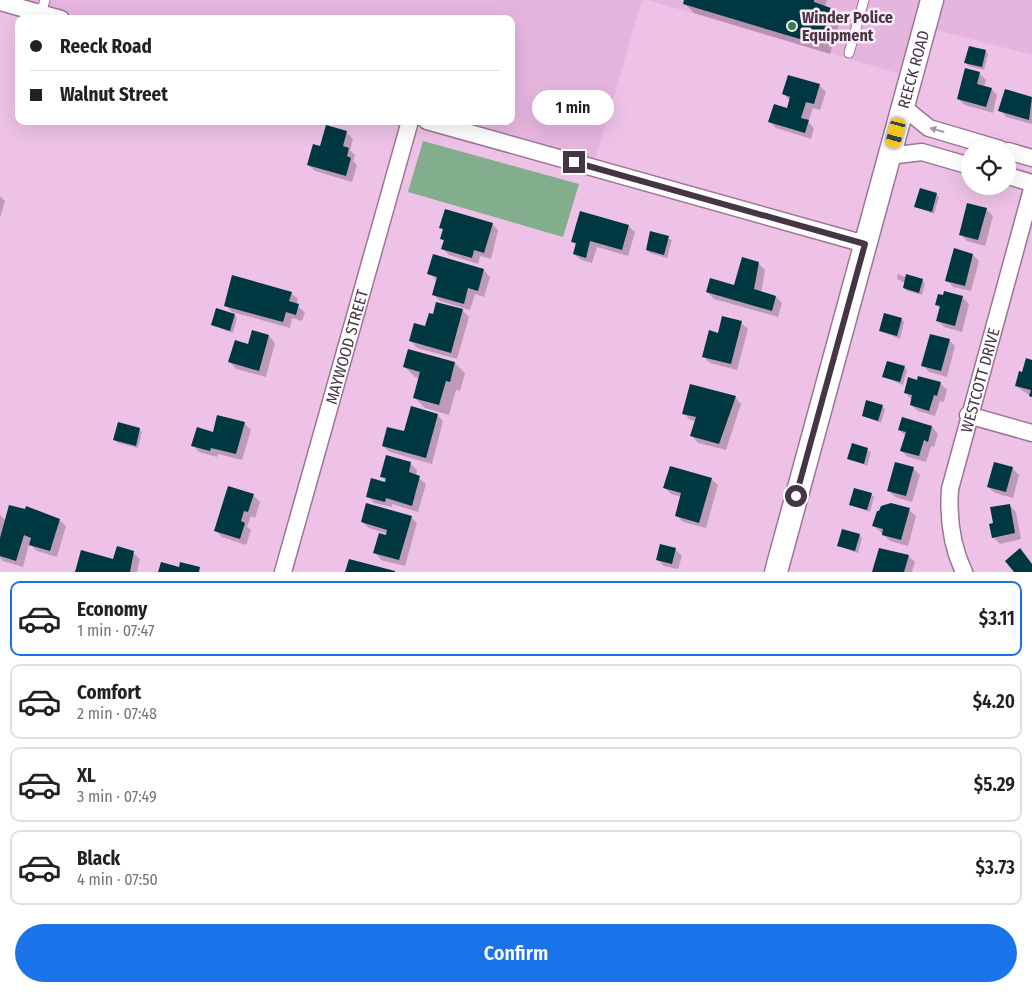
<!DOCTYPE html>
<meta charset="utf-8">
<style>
:root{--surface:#fff;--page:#f2f2f2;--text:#202124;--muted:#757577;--line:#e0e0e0;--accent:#1a73e8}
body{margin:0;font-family:"Fira Sans Condensed",sans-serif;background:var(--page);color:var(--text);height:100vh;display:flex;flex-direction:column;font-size:19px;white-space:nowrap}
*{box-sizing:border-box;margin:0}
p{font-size:16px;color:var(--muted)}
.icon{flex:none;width:28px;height:28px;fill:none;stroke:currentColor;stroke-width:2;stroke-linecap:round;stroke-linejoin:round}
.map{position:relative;height:572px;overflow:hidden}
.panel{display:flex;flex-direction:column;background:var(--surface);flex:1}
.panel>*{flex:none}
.hud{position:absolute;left:15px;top:15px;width:500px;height:110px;border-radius:10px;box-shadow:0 5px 20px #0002;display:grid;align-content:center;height:110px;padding:0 15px;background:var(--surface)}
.buttons{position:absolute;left:961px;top:140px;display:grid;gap:10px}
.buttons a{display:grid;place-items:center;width:55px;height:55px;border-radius:50%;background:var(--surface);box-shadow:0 5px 20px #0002;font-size:25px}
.end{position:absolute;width:22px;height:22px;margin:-11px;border:6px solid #463544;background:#fff;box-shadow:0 0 0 2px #fff}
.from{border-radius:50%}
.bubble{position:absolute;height:35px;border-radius:18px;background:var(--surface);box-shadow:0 5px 20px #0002;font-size:16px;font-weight:600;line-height:35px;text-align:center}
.car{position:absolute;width:15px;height:30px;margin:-15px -8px;border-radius:6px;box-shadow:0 0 4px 1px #0007;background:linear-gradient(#f5c518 24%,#345 0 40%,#f5c518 0 76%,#345 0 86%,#f5c518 0)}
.hud b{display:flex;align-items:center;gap:18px;height:48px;font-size:19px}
.hud b+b{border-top:1px solid var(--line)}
.hud i{width:12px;height:12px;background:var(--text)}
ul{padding:9px 0 0;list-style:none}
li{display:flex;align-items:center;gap:15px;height:75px;margin:0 10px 8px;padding:0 5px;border:2px solid var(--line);border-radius:10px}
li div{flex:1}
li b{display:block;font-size:19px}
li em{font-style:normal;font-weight:600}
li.active{border-color:var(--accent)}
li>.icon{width:45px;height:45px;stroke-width:1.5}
.button{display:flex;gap:10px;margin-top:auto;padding:10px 15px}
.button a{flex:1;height:58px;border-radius:30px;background:var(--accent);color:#fff;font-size:20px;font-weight:600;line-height:58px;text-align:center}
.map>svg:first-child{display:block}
.built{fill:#e6b5de}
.green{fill:#83ae8e}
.shadow{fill:#0003}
.building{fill:#003841}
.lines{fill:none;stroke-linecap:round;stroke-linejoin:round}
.lane-casing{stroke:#9d7596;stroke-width:11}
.street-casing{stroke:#9d7596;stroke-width:19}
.secondary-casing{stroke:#9d7596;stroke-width:25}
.lane{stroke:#fff;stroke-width:9}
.street{stroke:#fff;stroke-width:16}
.secondary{stroke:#fff;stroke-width:22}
.oneway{fill:#a29aa2}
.route{stroke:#463544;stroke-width:6}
.poi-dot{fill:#347f4d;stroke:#feecfb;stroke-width:2}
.labels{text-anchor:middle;stroke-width:5;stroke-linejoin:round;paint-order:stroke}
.poi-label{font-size:16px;font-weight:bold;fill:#463544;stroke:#feecfb;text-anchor:start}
.street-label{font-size:16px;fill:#463544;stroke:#feecfb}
</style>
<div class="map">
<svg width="1032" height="572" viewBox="0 0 1032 572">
<rect width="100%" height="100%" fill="#edc2e6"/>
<!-- built -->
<g class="built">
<path d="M0,0H642L593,167L427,121H511V19H61Z"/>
<path d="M647,0H1032V55L925,27L911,77Z"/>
</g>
<!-- green -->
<path class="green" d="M423,141L579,184L563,237L408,192Z"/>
<!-- shadow -->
<g class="shadow">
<path d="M685,0H827L825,7L830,9L840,19L830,54L694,13L684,3Z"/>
<path d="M985,51L988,54L984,70L969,66L966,63Z"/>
<path d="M979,73L986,80L984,87L991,89L997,95L993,113L965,105L958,99Z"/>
<path d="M819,85L826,92L820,110L813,108L808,122L814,128L811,139L776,128L770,122L788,109L790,101L784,94Z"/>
<path d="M1005,90L1032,98V124L1006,117L1000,110Z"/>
<path d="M346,132L353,139L350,150L355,155L353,161L357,165L352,182L315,171L308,165L321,147Z"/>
<path d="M936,194L939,197L934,214L916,207Z"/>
<path d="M0,196L5,201L0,218Z"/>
<path d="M986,209L993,216L985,246L967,241L960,234Z"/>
<path d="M492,224L498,230L491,259L480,256L478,264L449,255L443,249L445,242L441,239L444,230L441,227Z"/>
<path d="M628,226L635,232L628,256L597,247L592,263L581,260L574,254L577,246L572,241Z"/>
<path d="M651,233L672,240L667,258L650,253L647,250Z"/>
<path d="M973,255L979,261L971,291L953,287L947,280Z"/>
<path d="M758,263L765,270L761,293L776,297L782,303L778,317L714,299L707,292L735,286Z"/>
<path d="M484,270L490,277L484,297L475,294L470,310L440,301L433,294L437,281L429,273Z"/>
<path d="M898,274L907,278L922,280L925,283L922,295L907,291L904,288L905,283L897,279Z"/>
<path d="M291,293L298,299L296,305L305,312L302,321L292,318L290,328L232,312L225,305Z"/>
<path d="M945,293L963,298L969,304L962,332L944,327L937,320L941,309L936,304Z"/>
<path d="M462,310L469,317L457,359L417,348L411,341L426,327L434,315Z"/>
<path d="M234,315L237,318L233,333L212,325Z"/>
<path d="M901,319L904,322L900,339L880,331Z"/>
<path d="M741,323L748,329L737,370L710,363L704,357L719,334Z"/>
<path d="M269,336L275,343L266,377L236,369L230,362L249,346Z"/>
<path d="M949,340L955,346L947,377L929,372L923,365Z"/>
<path d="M1032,361V397L1016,386Z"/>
<path d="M455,363L465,373L460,391L456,390L449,415L425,408L415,398L420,378L415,377L405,367Z"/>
<path d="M904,367L907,370L903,385L884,377Z"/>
<path d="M919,377L941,384L947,390L944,402L940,401L935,416L918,411L911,405V399L905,392L917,381Z"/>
<path d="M735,397L741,404L726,450L698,443L692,436L696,421L690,420L684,413Z"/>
<path d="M882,406L885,409L881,423L863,416Z"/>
<path d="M437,415L443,421L432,464L390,452L383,446Z"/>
<path d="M902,419L932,427L938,434L934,447L931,446L926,462L908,457L901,451L906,436L899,430Z"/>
<path d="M244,423L251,430L242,460L218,454L217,457L199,452L193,445L213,433Z"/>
<path d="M139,429L142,432L138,448L118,443L115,440Z"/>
<path d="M853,445L871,452L867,466L849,458Z"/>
<path d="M387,457L411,464L417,470L416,476L426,484L418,512L392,504V507L374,503L368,496L390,485L381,476Z"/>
<path d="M913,468L920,475L912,502L895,497L888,490Z"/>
<path d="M1012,468L1019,475L1013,498L995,493L988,487Z"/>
<path d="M711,479L718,485L706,528L683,522L676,515L681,497L671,494L665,488Z"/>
<path d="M871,494L874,497L870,512L850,505Z"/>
<path d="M253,495L260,502L255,518L251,516L247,527L251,530L246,545L222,537L216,531Z"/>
<path d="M1009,505L1016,512L1021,539L1000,544L993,537Z"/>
<path d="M909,510L916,516L908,546L890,541L874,526Z"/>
<path d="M0,515L6,521L59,520L66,526L57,557L37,551L29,544L23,567L3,561L0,558Z"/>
<path d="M411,517L417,523L405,566L381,560L375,553L388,534L369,528L362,522Z"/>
<path d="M859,535L862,538L858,553L838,546Z"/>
<path d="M675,549L682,556L678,569L664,566L657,559Z"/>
<path d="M133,553L140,559L137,572H76Z"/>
<path d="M908,556L915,562L912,572H873Z"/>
</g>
<!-- building -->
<g class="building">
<path d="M684,0H814V2L831,8L820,45L683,4Z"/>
<path d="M969,46L986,50L982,67L964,63Z"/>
<path d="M965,68L980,72L977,84L992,88L986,107L957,99Z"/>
<path d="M788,75L820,84L814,104L806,102L801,118L809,120L805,133L768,122L774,104L787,108L790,97L782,94Z"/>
<path d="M1005,89L1032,97L1029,120L998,111Z"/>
<path d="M326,125L347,131L343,146L349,148L347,156L351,158L346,176L307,165L313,144L320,146Z"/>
<path d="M920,188L937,193L932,212L914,207Z"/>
<path d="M967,203L987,208L978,240L959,235Z"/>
<path d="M445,209L493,223L484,253L474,250L472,258L441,249L444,240L440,239L443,229L439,228Z"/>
<path d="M580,211L629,225L622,250L590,241L586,258L573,254L576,243L571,242Z"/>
<path d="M650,231L669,236L664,255L646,250Z"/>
<path d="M954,248L973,254L965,286L945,281Z"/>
<path d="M433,254L484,269L478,291L468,288L464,304L432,295L437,277L427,274Z"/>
<path d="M742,257L759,262L754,289L776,296L772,311L706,292L710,278L734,285Z"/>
<path d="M906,274L923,279L919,293L903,288Z"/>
<path d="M232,275L292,292L289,301L299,304L296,315L286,312L283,322L224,306Z"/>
<path d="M944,291L963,296L955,326L936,321L940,306L935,305L938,294L943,295Z"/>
<path d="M436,302L463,309L451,353L409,341L414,323L425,326L429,313L433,314Z"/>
<path d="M216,308L235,314L230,331L211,325Z"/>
<path d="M884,313L902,318L897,336L879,331Z"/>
<path d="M722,316L742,321L731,364L702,357L709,330L718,333Z"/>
<path d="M252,330L269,335L259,371L228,362L235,340L248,344Z"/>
<path d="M930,334L950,339L941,371L921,366Z"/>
<path d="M408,349L455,362L450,382L446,381L439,405L413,398L420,372L403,367Z"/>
<path d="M1026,358L1032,360V397L1029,396L1031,390L1015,386L1019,371L1022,372Z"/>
<path d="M887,361L905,366L900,382L882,377Z"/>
<path d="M918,376L941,382L937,396L934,395L929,411L910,405L912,395L904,393L908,377L917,380Z"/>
<path d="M690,384L736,396L719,444L690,436L696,417L682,414Z"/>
<path d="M866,400L883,405L878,421L862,416Z"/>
<path d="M411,406L438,414L426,458L382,446L387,427L404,431Z"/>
<path d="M217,415L245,422L236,454L211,448L210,451L191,446L197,427L213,432Z"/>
<path d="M902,417L932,426L928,442L924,440L919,456L900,451L906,432L898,430Z"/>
<path d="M118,422L140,428L136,446L113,440Z"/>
<path d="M852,443L868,448L864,464L847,459Z"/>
<path d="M386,455L411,462L409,472L420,476L412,506L386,498L385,502L366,497L371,478L385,482L386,478L380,477Z"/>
<path d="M895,462L914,467L906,496L887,491Z"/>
<path d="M994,462L1013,467L1006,492L987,487Z"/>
<path d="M670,466L712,478L699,523L675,516L681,493L663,488Z"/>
<path d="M228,486L254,494L248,512L244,511L241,521L245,523L240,539L214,531Z"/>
<path d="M854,488L872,493L867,510L849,505Z"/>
<path d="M366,503L412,516L399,560L373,553L379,533L386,535L387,530L361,522Z"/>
<path d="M891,503L910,508L901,540L882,535L883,529L872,526L877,511H879L881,506Z"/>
<path d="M1010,504L1015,533L992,538L989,524L993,523L990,507Z"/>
<path d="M9,505L25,509L26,506L60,519L50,551L29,545L31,538L24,535L16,561L0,556V538Z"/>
<path d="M842,529L860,534L855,551L837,546Z"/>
<path d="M660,544L676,548L672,564L656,560Z"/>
<path d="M117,546L134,551L130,572H75L81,550L113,559Z"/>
<path d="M879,548L909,555L904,572H872Z"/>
<path d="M1020,548L1032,564V572H1014L1005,561Z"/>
<path d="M349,559L395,571V572H345Z"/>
<path d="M161,562L179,567L180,562L200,567L199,572H158Z"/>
</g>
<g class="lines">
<defs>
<g id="lane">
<path d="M41,13L45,0"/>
<path d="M849,53L864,0"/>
</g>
<g id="street">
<path d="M0,2L61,19"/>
<path d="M903,107L929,128L1000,149"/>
<path d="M427,121L865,244"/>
<path d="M1008,151L1032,158"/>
<path d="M889,156L922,152L970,166"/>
<path d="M1008,176L1032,183"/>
<path d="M968,415L1032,433"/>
<path id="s1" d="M283,572L410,121"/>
<path id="s2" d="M964,572C951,545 948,518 950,489L1032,189"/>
</g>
<g id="secondary">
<path id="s3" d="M776,572L932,0"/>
</g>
</defs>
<!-- lane casing -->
<use href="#lane" class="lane-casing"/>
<!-- street casing -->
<use href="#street" class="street-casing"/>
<!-- secondary casing -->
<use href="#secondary" class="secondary-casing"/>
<!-- lane -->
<use href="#lane" class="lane"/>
<!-- street -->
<use href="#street" class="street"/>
<!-- secondary -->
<use href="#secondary" class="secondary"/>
</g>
<!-- one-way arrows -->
<defs><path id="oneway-solid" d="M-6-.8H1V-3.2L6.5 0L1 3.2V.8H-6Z" transform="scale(1.25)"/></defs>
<use class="oneway" href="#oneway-solid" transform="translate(937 130) rotate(-164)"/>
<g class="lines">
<!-- route -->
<path class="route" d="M574,162L865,244L796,496"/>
</g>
<!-- markers -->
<circle class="poi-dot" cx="792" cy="26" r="5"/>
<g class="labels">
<!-- poi labels -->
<g class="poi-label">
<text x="802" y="23">Winder Police<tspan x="802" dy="18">Equipment</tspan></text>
</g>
<!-- street labels -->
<g class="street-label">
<text dy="6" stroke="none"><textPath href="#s3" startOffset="521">REECK ROAD</textPath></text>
<text dy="6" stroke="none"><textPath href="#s1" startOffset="234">MAYWOOD STREET</textPath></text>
<text dy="6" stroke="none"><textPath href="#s2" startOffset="198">WESTCOTT DRIVE</textPath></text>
</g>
</g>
</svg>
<div class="buttons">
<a><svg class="icon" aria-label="locate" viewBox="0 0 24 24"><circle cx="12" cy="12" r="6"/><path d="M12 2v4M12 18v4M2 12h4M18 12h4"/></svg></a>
</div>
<i class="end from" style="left:796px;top:496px"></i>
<i class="end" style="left:574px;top:162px"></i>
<div class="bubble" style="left:532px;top:90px;width:82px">1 min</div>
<i class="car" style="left:896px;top:133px;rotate:195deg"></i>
<div class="hud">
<b><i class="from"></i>Reeck Road</b>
<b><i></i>Walnut Street</b>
</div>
</div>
<section class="panel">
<ul>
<li class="active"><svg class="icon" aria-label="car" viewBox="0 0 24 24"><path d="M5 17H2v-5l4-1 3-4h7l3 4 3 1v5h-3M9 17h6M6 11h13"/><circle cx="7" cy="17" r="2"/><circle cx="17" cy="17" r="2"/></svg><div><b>Economy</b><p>1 min · 07:47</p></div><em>$3.11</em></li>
<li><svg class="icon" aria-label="car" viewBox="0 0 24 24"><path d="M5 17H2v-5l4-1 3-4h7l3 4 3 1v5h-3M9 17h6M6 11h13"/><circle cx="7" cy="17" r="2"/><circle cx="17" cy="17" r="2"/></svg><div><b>Comfort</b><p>2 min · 07:48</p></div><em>$4.20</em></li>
<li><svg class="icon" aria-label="car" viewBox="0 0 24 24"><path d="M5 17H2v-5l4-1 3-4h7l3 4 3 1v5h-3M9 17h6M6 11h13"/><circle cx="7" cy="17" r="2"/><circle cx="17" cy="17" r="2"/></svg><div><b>XL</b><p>3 min · 07:49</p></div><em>$5.29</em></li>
<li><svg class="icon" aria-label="car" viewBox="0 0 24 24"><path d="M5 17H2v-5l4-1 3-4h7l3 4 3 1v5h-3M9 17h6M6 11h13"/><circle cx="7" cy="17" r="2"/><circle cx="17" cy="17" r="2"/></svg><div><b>Black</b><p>4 min · 07:50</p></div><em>$3.73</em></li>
</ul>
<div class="button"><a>Confirm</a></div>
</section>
